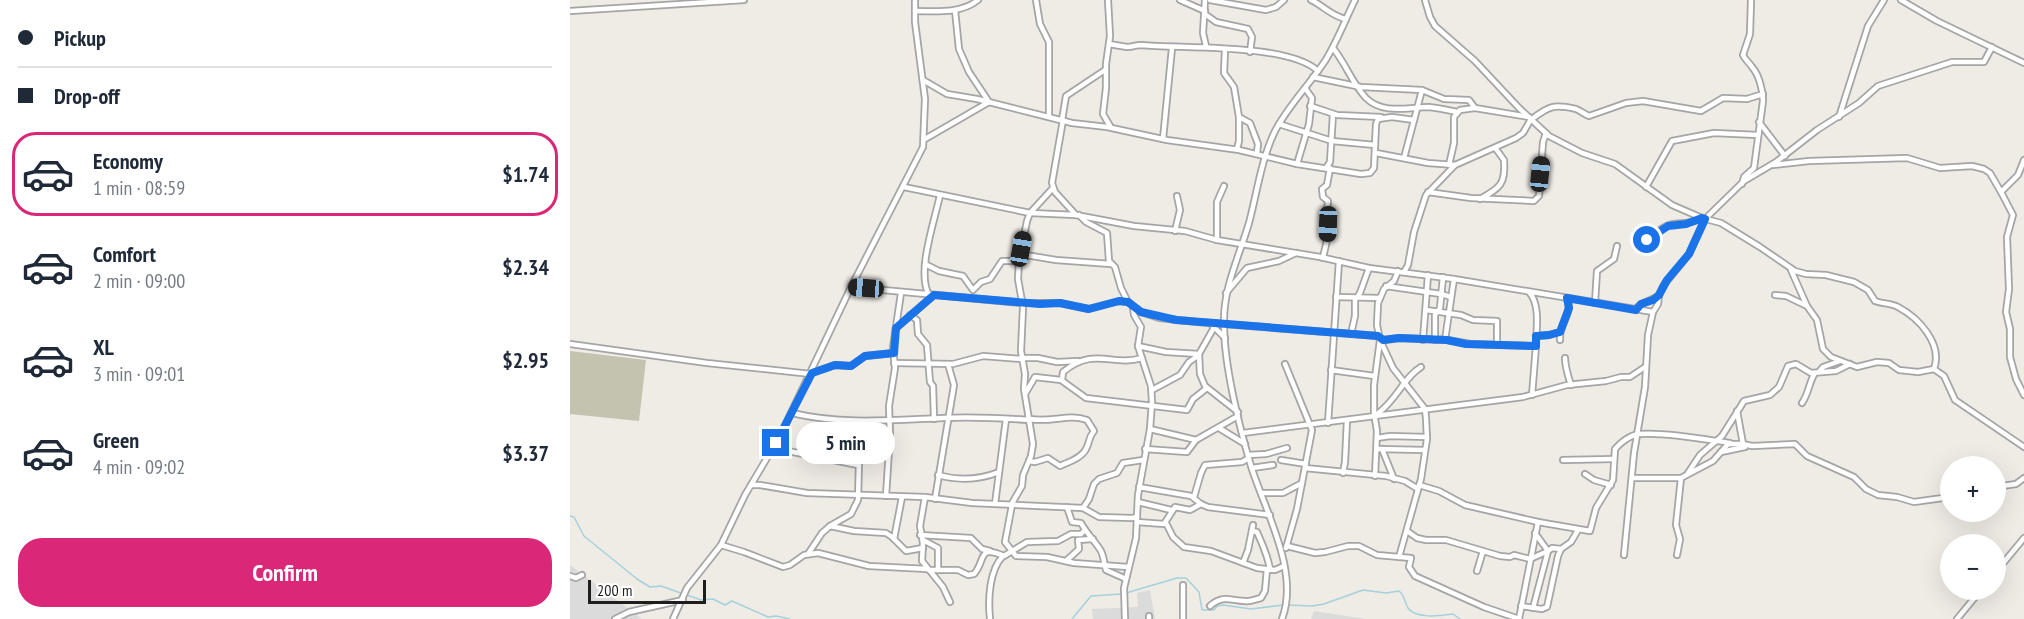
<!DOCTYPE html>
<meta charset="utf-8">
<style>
:root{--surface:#fff;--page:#f6f6f7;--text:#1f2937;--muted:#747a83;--line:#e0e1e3;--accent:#db2777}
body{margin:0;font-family:"PT Sans Narrow",sans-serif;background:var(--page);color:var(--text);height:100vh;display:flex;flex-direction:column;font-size:22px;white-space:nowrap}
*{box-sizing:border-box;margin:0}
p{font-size:20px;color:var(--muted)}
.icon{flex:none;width:33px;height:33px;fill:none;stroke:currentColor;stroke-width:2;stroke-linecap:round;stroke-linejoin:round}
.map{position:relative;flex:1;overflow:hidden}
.side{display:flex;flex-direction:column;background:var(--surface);width:570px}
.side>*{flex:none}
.hud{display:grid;align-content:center;height:132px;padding:0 18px;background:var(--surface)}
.controls{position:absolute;left:1370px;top:456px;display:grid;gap:12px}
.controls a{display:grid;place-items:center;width:66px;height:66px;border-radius:50%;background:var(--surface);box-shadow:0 6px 24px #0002;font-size:30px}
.scale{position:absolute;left:18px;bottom:15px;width:118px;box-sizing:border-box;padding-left:6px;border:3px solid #1e1e1e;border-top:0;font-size:16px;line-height:21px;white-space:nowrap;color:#1e1e1e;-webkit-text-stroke:4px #fff;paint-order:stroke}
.end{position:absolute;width:27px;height:27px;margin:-14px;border:8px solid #1a73e8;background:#fff;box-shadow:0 0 0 3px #fff}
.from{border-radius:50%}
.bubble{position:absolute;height:42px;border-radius:21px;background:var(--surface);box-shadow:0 6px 24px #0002;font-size:20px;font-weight:700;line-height:42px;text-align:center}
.car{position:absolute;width:18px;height:36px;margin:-18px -9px;border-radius:8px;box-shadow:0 0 4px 2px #0007;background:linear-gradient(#222 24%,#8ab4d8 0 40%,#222 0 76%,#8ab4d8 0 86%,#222 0)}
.hud b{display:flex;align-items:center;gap:21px;height:57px;font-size:22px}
.hud b+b{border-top:2px solid var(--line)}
.hud i{width:15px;height:15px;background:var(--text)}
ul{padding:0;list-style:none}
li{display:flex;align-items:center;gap:18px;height:84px;margin:0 12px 9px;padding:0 6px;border:3px solid transparent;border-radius:24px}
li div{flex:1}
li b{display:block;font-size:22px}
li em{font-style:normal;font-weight:700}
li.selected{border-color:var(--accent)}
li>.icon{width:54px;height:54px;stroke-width:1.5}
.button{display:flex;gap:12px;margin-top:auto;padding:12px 18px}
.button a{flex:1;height:69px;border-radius:24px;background:var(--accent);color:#fff;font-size:24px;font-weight:700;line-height:69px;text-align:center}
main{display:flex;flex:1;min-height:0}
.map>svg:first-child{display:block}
.residential{fill:#dcdbdb}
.construction{fill:#c3c3b0}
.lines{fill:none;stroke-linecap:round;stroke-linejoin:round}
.stream{stroke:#a6d1dc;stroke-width:1.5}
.minor-casing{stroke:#a5a5a5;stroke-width:8}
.minor{stroke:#fff;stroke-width:4.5}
.route{stroke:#1a73e8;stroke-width:8}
</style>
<main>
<section class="side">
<div class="hud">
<b><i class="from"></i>Pickup</b>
<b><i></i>Drop-off</b>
</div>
<ul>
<li class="selected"><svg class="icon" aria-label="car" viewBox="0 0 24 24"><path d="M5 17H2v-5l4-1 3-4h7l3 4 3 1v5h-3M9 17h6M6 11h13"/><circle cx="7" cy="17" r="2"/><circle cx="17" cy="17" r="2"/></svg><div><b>Economy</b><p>1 min · 08:59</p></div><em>$1.74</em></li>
<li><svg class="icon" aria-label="car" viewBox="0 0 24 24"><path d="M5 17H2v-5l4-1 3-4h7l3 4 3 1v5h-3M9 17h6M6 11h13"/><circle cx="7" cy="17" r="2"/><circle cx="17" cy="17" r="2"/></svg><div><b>Comfort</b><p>2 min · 09:00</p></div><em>$2.34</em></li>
<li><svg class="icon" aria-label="car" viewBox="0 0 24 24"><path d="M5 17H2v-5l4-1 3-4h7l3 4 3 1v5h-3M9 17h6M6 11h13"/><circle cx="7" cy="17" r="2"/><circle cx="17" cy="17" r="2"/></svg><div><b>XL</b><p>3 min · 09:01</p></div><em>$2.95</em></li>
<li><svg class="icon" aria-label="car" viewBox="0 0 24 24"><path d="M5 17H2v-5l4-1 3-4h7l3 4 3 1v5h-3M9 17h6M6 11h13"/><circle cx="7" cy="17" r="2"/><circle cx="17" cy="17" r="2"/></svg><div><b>Green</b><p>4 min · 09:02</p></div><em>$3.37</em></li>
</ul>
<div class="button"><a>Confirm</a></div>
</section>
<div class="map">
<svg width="1454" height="619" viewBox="0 0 1454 619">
<rect width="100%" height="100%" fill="#efebe5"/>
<!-- residential -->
<g class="residential">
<path d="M0,565L72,619H0Z"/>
<path d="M580,590L585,619H523L522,609L568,607L567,593Z"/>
<path d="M744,611L796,619H741Z"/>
</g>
<!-- construction -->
<path class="construction" d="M0,351L76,360L69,421L0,414Z"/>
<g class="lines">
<!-- stream -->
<g class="stream">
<path d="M0,516L4,517L14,536L67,579L80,587L91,586L131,600L143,599L155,605L162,601L198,617L206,616L220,619"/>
<path d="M556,593L607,578H616L629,592L632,610H644L647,606L653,605L681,609L713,605"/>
<path d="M718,605L742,606L754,604L793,590L816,593L829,591C835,596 834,601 838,608C846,619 869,616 883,614L890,619"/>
<path d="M502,619L521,596L551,594"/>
</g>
<defs>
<g id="minor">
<path d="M466,0L470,24L479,42V117"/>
<path d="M538,0L540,36L536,64V88L533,114L540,126"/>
<path d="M610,0L635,11"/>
<path d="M635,0L633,33L636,46"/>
<path d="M640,0L696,10L706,7L714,0"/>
<path d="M741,0C754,6 761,16 776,19"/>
<path d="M855,0L860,17L865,26L905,61L949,108L979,136L1012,153L1045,164L1102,205L1132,218L1151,223L1190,247L1225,271L1236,274L1256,275L1284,282L1298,290L1305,301C1313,304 1321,303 1328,307C1349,318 1373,344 1364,369"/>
<path d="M1331,0L1367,21L1454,63"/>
<path d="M0,11L174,0"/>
<path d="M345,11C366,11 391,14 408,0"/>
<path d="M635,14L646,22L678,29L682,37L680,52"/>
<path d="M539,44C545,45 551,46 557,47C562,47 566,45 571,45C612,49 718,43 748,71"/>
<path d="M763,48C776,64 782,83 796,98C813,115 839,107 859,107C869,108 878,110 887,112"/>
<path d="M655,49L654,73L664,87L669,117L680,123L688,144L687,153"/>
<path d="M743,77L791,87L852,90L874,99L899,100L905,108L959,117"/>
<path d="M353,80L377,94L407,99L502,123L537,127L597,140L669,150L727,164L791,174L800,173L804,168L806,124L808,119L822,117L844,120"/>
<path d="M740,106L767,115L811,117"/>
<path d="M1269,117L1298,26L1314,0"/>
<path d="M962,119C979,106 984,104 1006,109C1011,111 1014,114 1019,116L1056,103L1073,101L1131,111L1153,98L1177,99L1193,94"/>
<path d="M492,120L496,96L535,70"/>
<path d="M493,120L482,183L485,192L506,215"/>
<path d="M1189,122L1215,156"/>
<path d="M709,124L762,141L805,145"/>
<path d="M355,139L419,102L399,72L389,49L385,10"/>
<path d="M593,139L602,48"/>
<path d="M667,149L669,141V117"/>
<path d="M806,153L858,163L885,165L946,138L953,133L961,119"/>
<path d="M834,158L852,90"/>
<path d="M1454,160L1448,175L1431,192L1443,215L1437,237L1439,289L1436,312L1440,329V357L1446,379L1454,395"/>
<path d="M727,164L739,124L742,98L735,88"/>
<path d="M879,165L884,143V117L890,110L905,108"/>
<path d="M1203,165L1239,161L1337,158L1370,168L1402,166L1414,169L1420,173L1431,192"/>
<path d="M756,168L760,162L763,114"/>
<path d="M1172,184L1174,177L1184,168L1193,101C1193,90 1189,75 1182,67C1179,62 1175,60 1173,55L1180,34L1181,0"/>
<path d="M334,187L460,213L506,215L564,226L615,231L647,240L750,257L799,268L884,279L1083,312"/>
<path d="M1076,187L1102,141L1144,133L1188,135"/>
<path d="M858,192L901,198L964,201L969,196L973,142L976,133"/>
<path d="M910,199C930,188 936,184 934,160L926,149"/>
<path d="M509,215L516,222L537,233L539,261L545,267L551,288L558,302L571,312L589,318L627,322L808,336"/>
<path d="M605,231L610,210L607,196"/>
<path d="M1069,239C1084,240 1086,229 1099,225C1110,222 1121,225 1132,218"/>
<path d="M647,240V202L654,186"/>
<path d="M450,254L486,260L541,264"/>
<path d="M753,258C754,251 757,244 757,237C759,225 756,213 758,201L753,197L752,189L757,185L760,168"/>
<path d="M355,264L369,271L393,276L403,290L411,282L420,279L432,261H449"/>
<path d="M1221,270L1237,306L1247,320L1253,349L1261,357L1287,367L1307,362L1319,363L1329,370L1348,372L1364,369L1374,376L1385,400L1454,447"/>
<path d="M834,272L838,265L844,232L856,195L885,165"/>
<path d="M816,286L871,294L881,297"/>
<path d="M281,287L452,303H490L518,309L549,301L558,302"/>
<path d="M656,293L677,268L709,261L726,253"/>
<path d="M359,295C346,272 365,220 370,195"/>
<path d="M1205,295L1216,296L1237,306"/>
<path d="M766,297L810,298"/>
<path d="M1025,303L1027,271L1044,259L1047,246"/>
<path d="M856,310L891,315L903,320L927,321V344"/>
<path d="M1066,310C1069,302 1081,301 1088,296"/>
<path d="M340,315L347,320L348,334L357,345L360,382L363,386L364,419"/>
<path d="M642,325L655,338"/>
<path d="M326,328L364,295"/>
<path d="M781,334L785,316V300L790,293L799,268"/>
<path d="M966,336L979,335L990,332"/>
<path d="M809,338L816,340L829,338L877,340L901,344L966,346C966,330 971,305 959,292"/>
<path d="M810,340L823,368L855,409L856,418L857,439L851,479L829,557"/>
<path d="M853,340L858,275"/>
<path d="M865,340V315L870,308L873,277"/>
<path d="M875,340L884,279"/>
<path d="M990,340C988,325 1004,313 997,298"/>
<path d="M0,344L137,363L241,374"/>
<path d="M568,346L596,352L629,354L646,324"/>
<path d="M629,354L630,374L635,386L668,412"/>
<path d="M452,358H468L487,362L508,361"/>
<path d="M995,358C995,365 999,379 1001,385"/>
<path d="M324,363L383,364L413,356L452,359"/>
<path d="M715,364L742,430L727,509L716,548"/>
<path d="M761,370L804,376"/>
<path d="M1249,372L1253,367L1270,361"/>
<path d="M242,373L265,365L281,366L295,356L324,353"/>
<path d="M492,380L493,372C524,346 542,367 572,358"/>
<path d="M582,390L610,375L619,362L629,355"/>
<path d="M455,394L465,377L491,380L516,398L617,410L623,399L637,388"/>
<path d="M962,395L966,346"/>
<path d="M1232,403C1239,393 1239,382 1245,373"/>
<path d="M1167,411L1173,444L1182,446L1225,444L1237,456L1284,477L1296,489L1308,495L1327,497L1344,502L1380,497"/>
<path d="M222,413C272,425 322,420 373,418C402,417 431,418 460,420"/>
<path d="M807,414C827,400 833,378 851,367"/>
<path d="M758,423L769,261"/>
<path d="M649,428L675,444"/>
<path d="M580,429L626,440"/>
<path d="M673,433L953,397L997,385L1036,381L1051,377H1060L1075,367"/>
<path d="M807,438L820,436L857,437"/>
<path d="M203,448L288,465"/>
<path d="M575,449L617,452L626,440L668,416"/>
<path d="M807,449L855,450"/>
<path d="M812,449L824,479"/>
<path d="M1151,452L1175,447"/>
<path d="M678,455L696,454L717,448"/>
<path d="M711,460L736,464"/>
<path d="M993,460L1044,459"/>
<path d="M459,461L465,462L478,458L490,466C498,462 512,458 516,449C520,442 518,438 524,431L517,420C499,413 481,423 460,419"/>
<path d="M682,468L703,465"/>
<path d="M735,468L816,476L835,481L848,489"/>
<path d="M773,473L775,462L777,420"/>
<path d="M1118,473L1130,455L1152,436L1174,401L1200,395L1209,387L1218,366L1226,364L1241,373L1266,371L1280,364"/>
<path d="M1015,474L1024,480L1041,485"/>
<path d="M368,475C390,481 409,480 429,472"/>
<path d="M805,476L807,431L804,413V385L810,340L807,325L808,303L814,289L824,281L828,271"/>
<path d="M1063,478H1111L1143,461L1158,444H1173"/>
<path d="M181,485H190L237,493L355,497L402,503L513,508L529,517L562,518L567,517"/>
<path d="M849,485L869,491L895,505L968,522L1020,531L1026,508L1043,480L1045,449C1050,443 1060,435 1069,434C1094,432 1133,439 1160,443"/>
<path d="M569,487L621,496L631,504L638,507L700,515"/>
<path d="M1425,487L1446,484L1454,478"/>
<path d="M692,493H713L732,483"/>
<path d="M316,496L320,434L319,406L325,368L323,347L331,293"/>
<path d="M355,497L350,526L353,543L352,561L373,587L380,602"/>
<path d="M624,497L631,473L635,465L672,462L679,458"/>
<path d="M365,499L384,385L378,364"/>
<path d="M568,502L601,510"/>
<path d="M425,504L436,419"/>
<path d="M441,505L452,486L453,475L461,456L463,444L454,389L455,374L451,351L453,307L448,279L449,261L457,221L460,213L483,188"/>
<path d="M442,505L435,542L446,556L477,557L504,563L558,567"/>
<path d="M497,507L502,522L511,523C517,534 525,541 531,551C534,557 534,564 536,570L556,579"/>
<path d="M513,508L519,499L524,484L529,479L547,473L553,463L573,460"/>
<path d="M567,522L594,524L605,507L620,510L631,504"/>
<path d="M596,523L603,537L614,547L641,551L687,568L705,570L714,566"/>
<path d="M260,526L284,531L316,533L322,537L336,551L353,548"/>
<path d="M682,531L687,532C692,544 698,555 700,570"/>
<path d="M837,531L847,538L856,540H876L930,556L940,557L944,555L960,559L978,551L965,533"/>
<path d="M350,535L401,538L412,549L420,551"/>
<path d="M324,539L332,497"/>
<path d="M353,540L368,548V570"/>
<path d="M151,545L174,552L213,567L220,565L234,555L248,553L299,566L357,569"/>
<path d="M717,546L745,553L755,552L778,546H789L807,555L841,558L839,567L845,576L914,607L949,619"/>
<path d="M238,554L252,533L260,526L281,514L288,500L290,421"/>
<path d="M1054,555L1064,453L1075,387L1078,335L1083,312L1088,304L1089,295L1093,286L1119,254L1135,219L1174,181L1206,162L1247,130L1289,103L1308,86L1382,62H1414L1422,47"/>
<path d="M1107,555L1110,539L1106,525L1111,478"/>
<path d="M496,561L509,549L508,540L523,539"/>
<path d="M673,563L678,550L683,525"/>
<path d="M359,570H388L398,575L404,574C416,561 407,544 434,556L457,542L488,541L501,534H511L515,530"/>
<path d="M907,571L913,551"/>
<path d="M1425,573L1454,538"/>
<path d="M0,576L6,578L12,575"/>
<path d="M613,585V619"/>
<path d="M640,606C653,594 661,601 675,601C680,602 686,599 691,598L695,591L697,569"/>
<path d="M951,606L972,609L977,607L988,556L991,549L1001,542L1008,530"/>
<path d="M963,608L978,551L982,548L991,549"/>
<path d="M579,616V619"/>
<path d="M45,619L59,612L113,600"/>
<path d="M103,619L117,588L151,545L175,495L210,436L281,287L353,147L355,99L345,22V0"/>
<path d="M420,619C418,600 419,570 433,556"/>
<path d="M555,619L554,588L566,538L568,495L580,429L582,402L581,386L568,346L571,327L564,315L563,307"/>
<path d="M712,619C730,572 695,511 681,466C669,426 654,365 654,324C653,288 669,257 679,223C687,193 691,160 705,131C718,106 739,85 755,61C767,42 775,20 785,0"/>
<path d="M949,619L968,522"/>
<path d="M1387,619L1411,590"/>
</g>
</defs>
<!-- minor casing -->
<use href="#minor" class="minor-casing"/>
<!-- minor -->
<use href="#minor" class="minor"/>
</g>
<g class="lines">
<!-- route -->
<path class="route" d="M206,443L242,373L265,365L281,366L295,356L324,353L326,328L364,295L470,304L490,303L519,309L549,301L558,302L571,312L606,320L808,336L813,340L829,338L877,340L896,344L966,346V336L979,335L990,332L999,308L997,298L1066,310L1071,304L1083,300L1089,295L1097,280L1119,254L1135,219L1132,218L1116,224L1098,226L1077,240"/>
</g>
</svg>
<div class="controls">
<a>+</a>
<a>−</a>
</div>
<div class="scale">200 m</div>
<i class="end from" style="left:1077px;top:240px"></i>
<i class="end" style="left:206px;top:443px"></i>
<div class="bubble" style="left:226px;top:422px;width:99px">5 min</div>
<i class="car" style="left:970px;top:174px;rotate:6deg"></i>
<i class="car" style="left:758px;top:224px;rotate:182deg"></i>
<i class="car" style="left:451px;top:249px;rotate:10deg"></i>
<i class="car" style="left:296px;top:288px;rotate:274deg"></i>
</div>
</main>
